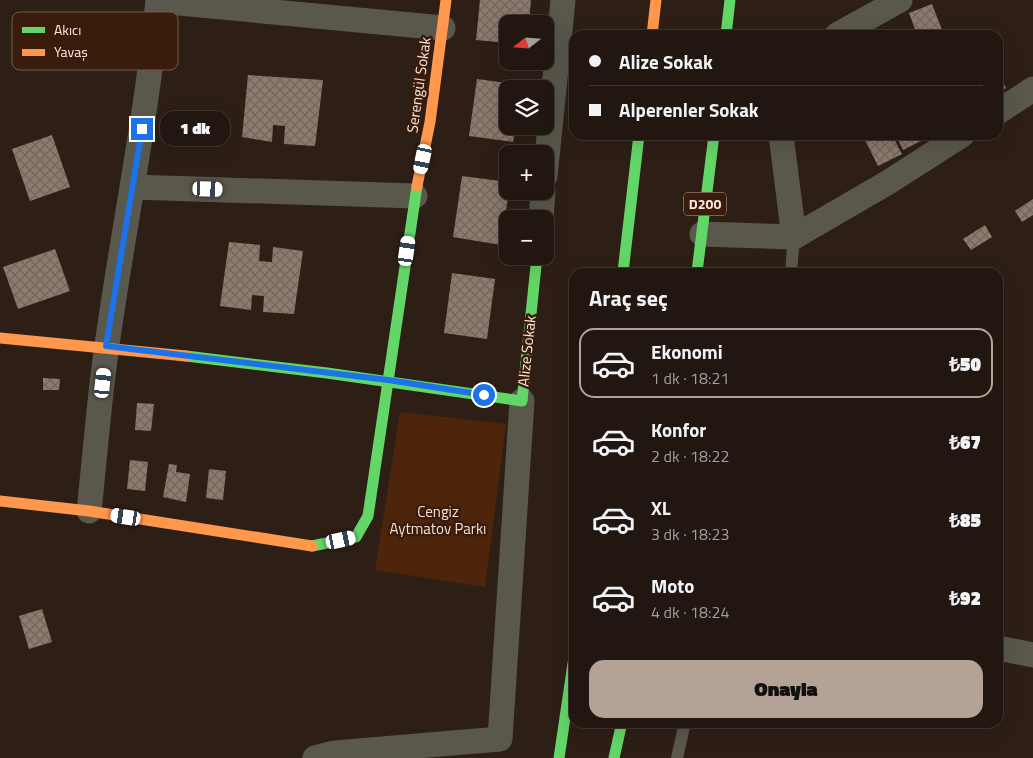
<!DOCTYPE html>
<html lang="tr">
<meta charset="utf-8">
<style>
:root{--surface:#221710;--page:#2a2019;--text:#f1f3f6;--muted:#a29f9f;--line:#3f3630;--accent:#b4a297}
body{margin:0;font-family:"Titillium Web",sans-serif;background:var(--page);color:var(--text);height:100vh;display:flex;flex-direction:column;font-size:19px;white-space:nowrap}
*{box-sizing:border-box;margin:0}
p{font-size:16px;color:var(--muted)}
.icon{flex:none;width:28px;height:28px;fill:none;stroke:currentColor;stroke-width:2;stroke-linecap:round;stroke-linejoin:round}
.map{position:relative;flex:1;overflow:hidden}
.details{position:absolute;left:569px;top:268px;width:434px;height:460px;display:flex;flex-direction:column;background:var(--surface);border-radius:15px;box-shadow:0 5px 20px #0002,0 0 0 1px var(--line)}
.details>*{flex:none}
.hud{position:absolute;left:569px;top:30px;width:434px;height:110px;border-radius:15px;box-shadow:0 5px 20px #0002,0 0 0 1px var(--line);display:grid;align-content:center;height:110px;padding:0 20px;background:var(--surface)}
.needle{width:32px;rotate:253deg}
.buttons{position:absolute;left:499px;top:15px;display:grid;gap:10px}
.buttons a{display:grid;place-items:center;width:55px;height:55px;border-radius:10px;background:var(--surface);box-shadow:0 5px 20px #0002,0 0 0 1px var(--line);font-size:25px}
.end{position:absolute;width:22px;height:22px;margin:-11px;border:6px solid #1a73e8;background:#fff;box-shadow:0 0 0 2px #fff}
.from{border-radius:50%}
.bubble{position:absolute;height:35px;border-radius:15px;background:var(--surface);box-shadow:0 5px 20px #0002,0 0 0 1px var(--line);font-size:16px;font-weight:800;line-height:35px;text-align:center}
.car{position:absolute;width:15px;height:30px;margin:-15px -8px;border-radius:6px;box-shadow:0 0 4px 1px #0007;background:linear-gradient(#fff 24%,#345 0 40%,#fff 0 76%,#345 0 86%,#fff 0)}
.hud b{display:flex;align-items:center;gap:18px;height:48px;font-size:19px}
.hud b+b{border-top:1px solid var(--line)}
.hud i{width:12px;height:12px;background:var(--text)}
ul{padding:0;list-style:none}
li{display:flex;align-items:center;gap:15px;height:70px;margin:0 10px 8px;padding:0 10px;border:2px solid transparent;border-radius:15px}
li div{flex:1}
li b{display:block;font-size:19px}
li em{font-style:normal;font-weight:800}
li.current{border-color:var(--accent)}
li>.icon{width:45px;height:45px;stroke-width:1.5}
h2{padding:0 20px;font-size:22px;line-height:60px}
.primary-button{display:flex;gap:10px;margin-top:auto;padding:10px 20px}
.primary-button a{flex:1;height:58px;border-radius:15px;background:var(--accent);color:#111;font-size:20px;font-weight:800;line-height:58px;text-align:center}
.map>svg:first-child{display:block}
.green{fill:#4e250a}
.building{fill:url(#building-cross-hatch)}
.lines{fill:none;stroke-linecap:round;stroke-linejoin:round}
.lane{stroke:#5a584c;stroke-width:12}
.street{stroke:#5a584c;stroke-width:25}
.fast{stroke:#63d668;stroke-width:11}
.slow{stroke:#ff974d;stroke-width:11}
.route{stroke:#1a73e8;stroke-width:6}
.labels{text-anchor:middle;stroke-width:5;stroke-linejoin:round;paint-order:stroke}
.shield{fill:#391c0b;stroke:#c2ab9e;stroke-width:1}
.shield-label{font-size:14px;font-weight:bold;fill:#fce8dd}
.street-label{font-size:15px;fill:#fce8dd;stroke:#391c0b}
.park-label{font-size:15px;fill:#f4ddd1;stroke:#391c0b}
.key{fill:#391c0b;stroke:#74594a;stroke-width:1}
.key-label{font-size:14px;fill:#fce8dd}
</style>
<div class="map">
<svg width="1033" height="758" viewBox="0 0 1033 758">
<defs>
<pattern id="building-cross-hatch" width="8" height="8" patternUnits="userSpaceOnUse" patternTransform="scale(1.25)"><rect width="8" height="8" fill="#8d796d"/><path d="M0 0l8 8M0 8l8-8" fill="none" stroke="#73655c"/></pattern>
</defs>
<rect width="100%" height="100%" fill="#2e1f16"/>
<!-- green -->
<path class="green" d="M400,412L506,424L485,587L375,570Z"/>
<!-- building -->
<g class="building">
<path d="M480,0H531L529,24H508V43L476,40Z"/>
<path d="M932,4L942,30L929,35H917L909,13Z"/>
<path d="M998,72L1006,88L998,93Z"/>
<path d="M248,75L323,80L315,146L284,144L285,126L273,125L272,142L242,137Z"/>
<path d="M477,79L522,85L521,89H508V126H516L513,142L469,136Z"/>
<path d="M52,135L70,187L30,201L12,149Z"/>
<path d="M866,135H892L902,154L878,166L863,136Z"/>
<path d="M896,135H928L929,137L903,150Z"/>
<path d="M462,176L508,182L509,191L501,245L453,237Z"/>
<path d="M1033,199V215L1022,222L1015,211Z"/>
<path d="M985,225L992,237L971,250L963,239Z"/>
<path d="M229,242L260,245L259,261L272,262L273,247L303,251L294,314L263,312L264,296L252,295L251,310L220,306Z"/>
<path d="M55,249L70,291L18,309L3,267Z"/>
<path d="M452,273L495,279L487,339L444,333Z"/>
<path d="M43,378L60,379L59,390H43Z"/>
<path d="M137,403L154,404L151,431L135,430Z"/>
<path d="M130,460L148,462L145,491L127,489Z"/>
<path d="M169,464L177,465L176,472L190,474L186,502L163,497Z"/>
<path d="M209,469L226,471L223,500L206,498Z"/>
<path d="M42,609L52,642L29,649L19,616Z"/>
</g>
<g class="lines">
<!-- lane -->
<g class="lane">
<path d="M791,272L794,237"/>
<path d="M677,758L685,722"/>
</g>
<!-- street -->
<g class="street">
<path d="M158,1L443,28"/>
<path d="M837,35L900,0"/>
<path d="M998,112L1033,89"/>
<path d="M781,135L794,237"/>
<path d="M545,176L563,0"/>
<path d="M133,187L415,196"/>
<path d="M541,219L543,191"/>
<path d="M702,234L794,237L887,183L962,135"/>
<path d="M89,511C95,456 99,400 107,345C123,230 147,116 158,0"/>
<path d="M998,648L1033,655"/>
<path d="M315,758L335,753L500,739L522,401"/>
</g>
<!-- fast -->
<g class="fast">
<path d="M726,35L730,0"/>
<path d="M623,272L639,135"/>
<path d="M697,272L714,135"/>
<path d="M186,356L327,373L522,401L537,256"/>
<path d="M312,546L356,537L368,516L417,186"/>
<path d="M559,758L574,657"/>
<path d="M614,758L622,722"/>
</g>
<!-- slow -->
<g class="slow">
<path d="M652,35L656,0"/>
<path d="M417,186L430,122L446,0"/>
<path d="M0,338L186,356"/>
<path d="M0,501L89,511L312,546"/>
</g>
</g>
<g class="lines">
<!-- route -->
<path class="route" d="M142,129L106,346L388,380L484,395"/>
</g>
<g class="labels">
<!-- shield labels -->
<rect class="shield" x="684" y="192.5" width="42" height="23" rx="4"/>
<g class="shield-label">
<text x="705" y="209">D200</text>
</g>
<!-- street labels -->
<g class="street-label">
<text transform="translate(419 85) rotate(-82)" y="5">Serengül Sokak</text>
<text transform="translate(527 351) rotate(-84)" y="5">Alize Sokak</text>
</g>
<!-- park labels -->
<g class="park-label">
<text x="438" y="517">Cengiz<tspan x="438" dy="17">Aytmatov Parkı</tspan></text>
</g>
</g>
<!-- legend -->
<rect x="12" y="12" width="166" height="58" rx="8" class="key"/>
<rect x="22" y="27" width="23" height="6" fill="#63d668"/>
<rect x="22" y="49" width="23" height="7" fill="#ff974d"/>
<g class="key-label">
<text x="54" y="35">Akıcı</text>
<text x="54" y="57">Yavaş</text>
</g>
</svg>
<div class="buttons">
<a><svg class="needle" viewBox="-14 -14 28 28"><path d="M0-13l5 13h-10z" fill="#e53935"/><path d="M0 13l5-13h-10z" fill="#a29f9f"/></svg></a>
<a><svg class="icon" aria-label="layers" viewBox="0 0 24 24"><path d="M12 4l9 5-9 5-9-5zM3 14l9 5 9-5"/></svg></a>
<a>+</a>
<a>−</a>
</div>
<i class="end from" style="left:484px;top:395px"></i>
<i class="end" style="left:142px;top:129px"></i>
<div class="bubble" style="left:160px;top:111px;width:70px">1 dk</div>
<i class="car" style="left:423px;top:159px;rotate:192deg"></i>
<i class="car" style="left:208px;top:189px;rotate:92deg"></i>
<i class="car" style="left:407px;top:251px;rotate:8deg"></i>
<i class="car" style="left:103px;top:383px;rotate:6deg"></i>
<i class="car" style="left:126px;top:517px;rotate:279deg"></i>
<i class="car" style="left:341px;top:540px;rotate:78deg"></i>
<div class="hud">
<b><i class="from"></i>Alize Sokak</b>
<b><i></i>Alperenler Sokak</b>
</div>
<section class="details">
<h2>Araç seç</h2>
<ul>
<li class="current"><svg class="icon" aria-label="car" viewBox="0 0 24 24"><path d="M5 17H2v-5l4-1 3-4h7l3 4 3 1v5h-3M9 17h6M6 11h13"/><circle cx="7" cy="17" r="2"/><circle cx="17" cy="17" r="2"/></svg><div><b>Ekonomi</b><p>1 dk · 18:21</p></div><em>₺50</em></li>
<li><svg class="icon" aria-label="car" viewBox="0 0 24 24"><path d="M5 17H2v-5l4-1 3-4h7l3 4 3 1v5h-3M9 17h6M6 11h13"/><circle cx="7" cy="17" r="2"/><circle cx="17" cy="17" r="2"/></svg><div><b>Konfor</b><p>2 dk · 18:22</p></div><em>₺67</em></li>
<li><svg class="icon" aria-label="car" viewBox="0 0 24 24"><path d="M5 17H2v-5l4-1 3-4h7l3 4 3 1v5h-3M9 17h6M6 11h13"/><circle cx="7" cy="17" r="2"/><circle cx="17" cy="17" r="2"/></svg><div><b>XL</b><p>3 dk · 18:23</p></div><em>₺85</em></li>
<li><svg class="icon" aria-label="car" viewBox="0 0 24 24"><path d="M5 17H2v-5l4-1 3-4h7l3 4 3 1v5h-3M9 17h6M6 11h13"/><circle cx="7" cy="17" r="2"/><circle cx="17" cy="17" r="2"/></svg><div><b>Moto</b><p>4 dk · 18:24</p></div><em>₺92</em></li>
</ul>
<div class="primary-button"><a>Onayla</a></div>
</section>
</div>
